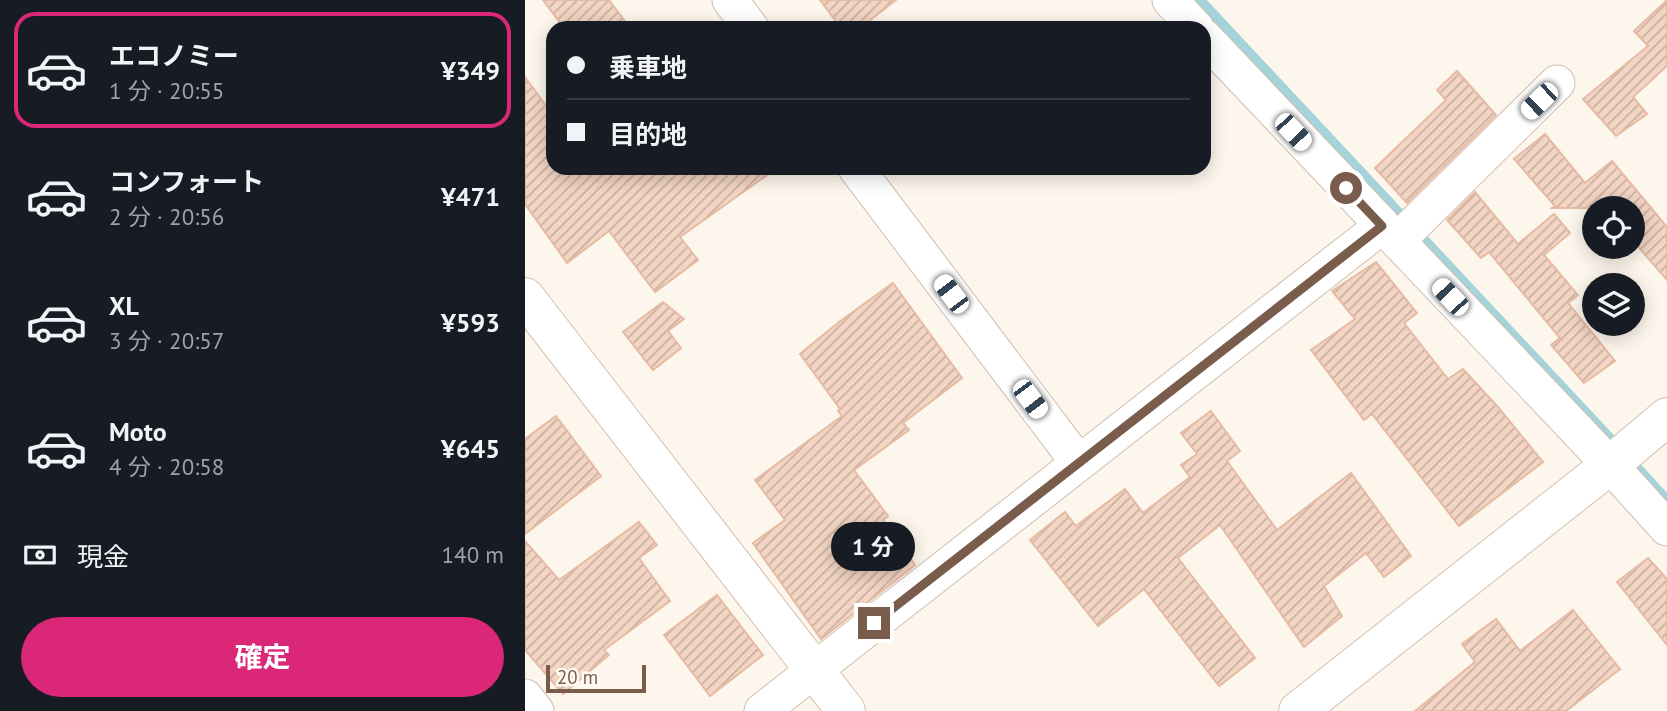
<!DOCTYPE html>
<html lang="ja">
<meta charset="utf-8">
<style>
:root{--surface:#171b24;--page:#242831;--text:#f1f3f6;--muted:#9ea1a6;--line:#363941;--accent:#db2777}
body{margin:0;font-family:"PT Sans","Noto Sans JP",sans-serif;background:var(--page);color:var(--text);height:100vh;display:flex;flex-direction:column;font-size:26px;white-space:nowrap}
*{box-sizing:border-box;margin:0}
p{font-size:23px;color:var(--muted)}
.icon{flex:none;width:38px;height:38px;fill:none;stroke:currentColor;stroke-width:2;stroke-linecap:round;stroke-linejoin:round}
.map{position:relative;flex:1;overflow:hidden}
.sheet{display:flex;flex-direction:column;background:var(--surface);width:525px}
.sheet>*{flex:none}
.top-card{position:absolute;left:21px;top:21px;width:665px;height:154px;border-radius:21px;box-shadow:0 4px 18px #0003;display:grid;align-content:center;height:154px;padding:0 21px;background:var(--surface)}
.tools{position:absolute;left:1057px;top:196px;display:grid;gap:14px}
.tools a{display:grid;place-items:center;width:63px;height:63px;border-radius:50%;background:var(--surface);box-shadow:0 4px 18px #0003;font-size:35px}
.scale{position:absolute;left:21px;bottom:18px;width:100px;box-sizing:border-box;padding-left:7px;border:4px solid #7a5c4d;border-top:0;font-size:19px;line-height:24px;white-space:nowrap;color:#7a5c4d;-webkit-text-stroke:5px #fffaf3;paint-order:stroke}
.end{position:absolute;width:32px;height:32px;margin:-16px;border:9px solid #7a5c4d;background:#fff;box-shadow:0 0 0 4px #fff}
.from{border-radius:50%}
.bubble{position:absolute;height:49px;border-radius:24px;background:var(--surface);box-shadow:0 4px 18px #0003;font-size:23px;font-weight:700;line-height:49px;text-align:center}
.car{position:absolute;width:21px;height:42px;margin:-21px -10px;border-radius:9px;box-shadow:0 0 5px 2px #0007;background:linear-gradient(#fff 24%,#345 0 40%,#fff 0 76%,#345 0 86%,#fff 0)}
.top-card b{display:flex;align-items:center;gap:24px;height:66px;font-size:26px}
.top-card b+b{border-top:2px solid var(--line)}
.top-card i{width:18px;height:18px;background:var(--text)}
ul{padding:12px 0 0;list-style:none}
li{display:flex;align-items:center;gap:21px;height:116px;margin:0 14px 10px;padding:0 7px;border:4px solid transparent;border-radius:21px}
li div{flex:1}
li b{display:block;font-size:26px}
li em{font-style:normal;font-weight:700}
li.current{border-color:var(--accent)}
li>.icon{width:63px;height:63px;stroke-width:1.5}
.pay{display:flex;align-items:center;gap:18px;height:77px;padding:0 21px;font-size:26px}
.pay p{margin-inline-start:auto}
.primary-button{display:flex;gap:14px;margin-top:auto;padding:14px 21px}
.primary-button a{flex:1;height:80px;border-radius:42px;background:var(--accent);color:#fff;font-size:28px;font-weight:700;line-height:80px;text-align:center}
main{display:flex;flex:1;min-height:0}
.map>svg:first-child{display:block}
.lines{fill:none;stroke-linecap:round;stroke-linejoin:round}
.stream{stroke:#a5d3da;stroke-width:10}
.building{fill:url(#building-hatch);stroke:#e6bba3;stroke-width:2}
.street-casing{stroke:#d1beb0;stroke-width:37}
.secondary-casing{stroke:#d6c0b0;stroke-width:40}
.street{stroke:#fff;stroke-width:35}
.secondary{stroke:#fff;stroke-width:38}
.route{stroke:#7a5c4d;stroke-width:9}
</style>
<main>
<section class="sheet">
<ul>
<li class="current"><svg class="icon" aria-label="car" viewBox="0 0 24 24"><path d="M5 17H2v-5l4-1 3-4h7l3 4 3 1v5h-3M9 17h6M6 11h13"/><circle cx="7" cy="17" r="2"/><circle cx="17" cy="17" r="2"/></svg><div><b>エコノミー</b><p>1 分 · 20:55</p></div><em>¥349</em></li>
<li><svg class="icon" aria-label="car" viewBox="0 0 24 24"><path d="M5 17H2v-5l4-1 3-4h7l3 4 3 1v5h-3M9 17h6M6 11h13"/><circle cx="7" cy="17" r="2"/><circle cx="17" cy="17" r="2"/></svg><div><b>コンフォート</b><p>2 分 · 20:56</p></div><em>¥471</em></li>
<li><svg class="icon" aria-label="car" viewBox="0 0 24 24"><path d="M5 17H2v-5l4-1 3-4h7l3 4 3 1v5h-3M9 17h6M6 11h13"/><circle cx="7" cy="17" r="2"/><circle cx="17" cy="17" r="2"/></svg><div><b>XL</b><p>3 分 · 20:57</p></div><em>¥593</em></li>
<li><svg class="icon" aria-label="car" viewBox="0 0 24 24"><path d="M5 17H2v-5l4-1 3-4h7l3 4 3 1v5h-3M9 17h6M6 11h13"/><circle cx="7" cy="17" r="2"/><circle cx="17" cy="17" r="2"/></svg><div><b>Moto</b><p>4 分 · 20:58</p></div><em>¥645</em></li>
</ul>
<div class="pay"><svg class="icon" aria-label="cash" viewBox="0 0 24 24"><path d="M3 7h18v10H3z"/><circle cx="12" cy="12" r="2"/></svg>現金<p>140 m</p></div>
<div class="primary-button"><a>確定</a></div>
</section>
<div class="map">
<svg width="1142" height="711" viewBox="0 0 1142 711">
<defs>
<pattern id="building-hatch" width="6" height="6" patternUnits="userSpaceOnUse" patternTransform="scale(1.75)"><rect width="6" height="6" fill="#f3d5c3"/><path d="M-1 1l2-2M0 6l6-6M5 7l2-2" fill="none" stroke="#cab0a1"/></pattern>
</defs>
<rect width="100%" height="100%" fill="#fdf6ec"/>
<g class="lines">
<!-- stream -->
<g class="stream">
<path d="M675,0L1094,448"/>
<path d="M1104,459L1142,500"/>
</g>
</g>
<!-- building -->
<g class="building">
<path d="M18,0H84L105,28H39Z"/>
<path d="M295,0H371L335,28H316Z"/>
<path d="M1142,0V66L1108,97L1122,114L1091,136L1058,99L1123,46L1109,31Z"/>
<path d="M932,71L971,115L882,203L850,168L921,100L912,90Z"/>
<path d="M0,77L28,115V168H252L155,237L173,260L130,292L84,231L42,263L0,204Z"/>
<path d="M1020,134L1060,183L1087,161L1142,227V280L1108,241V208H1027L1030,206L989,159Z"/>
<path d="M950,192L993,244L1029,214L1045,233L1019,255L1053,295L1043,303L1090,361L1059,383L1026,345L1035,338L964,252L956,258L922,220Z"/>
<path d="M851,262L892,313L879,323L923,379L938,369L973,407L1018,462L934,526L847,414L839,420L786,350L830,319L807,291Z"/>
<path d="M368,283L437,378L378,423L384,430L329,470L363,516L358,520L390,565L296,639L228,543L260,520L230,480L317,416L313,411L315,409L275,354L314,322Z"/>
<path d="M138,302L159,319L143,331L156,348L128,370L98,332Z"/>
<path d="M686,411L715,451L702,461L752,530L826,473L886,556L859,577L841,553L799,586L817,616L779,647L695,525L653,558L730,658L694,686L619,589L573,626L505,540L540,512L551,526L600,489L618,513L665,477L656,465L672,454L656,433Z"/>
<path d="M31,416L76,476L0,534V439Z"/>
<path d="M114,522L132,545L114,558L145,601L79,650L84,655L38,694L0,650V541L34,580Z"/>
<path d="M1123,558L1142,579V645L1092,582Z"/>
<path d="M192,595L238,655L185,696L139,635Z"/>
<path d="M1048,610L1095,669L1041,711H890L950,662L937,644L971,619L995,651Z"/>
</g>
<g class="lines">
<defs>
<g id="street">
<path d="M205,0L226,28"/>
<path d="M645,0L671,28"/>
<path d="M679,37L1085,465L1142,528"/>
<path d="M331,168L553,462"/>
<path d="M872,241L1032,83"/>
<path d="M0,697L11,711"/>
<path d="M237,711L857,226"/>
</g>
<g id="secondary">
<path d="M0,297L321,711"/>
<path d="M773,711L1085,465L1142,417"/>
</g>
</defs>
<!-- street casing -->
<use href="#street" class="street-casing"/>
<!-- secondary casing -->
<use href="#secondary" class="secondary-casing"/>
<!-- street -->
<use href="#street" class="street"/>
<!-- secondary -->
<use href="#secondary" class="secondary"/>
</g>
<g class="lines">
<!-- route -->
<path class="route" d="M349,623L857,226L821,188"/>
</g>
</svg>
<div class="tools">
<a><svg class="icon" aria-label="locate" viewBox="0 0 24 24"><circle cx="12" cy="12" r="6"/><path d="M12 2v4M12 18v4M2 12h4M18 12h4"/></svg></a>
<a><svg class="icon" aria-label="layers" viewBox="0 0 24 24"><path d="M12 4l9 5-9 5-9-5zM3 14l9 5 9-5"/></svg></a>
</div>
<div class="scale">20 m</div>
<i class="end from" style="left:821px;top:188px"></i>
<i class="end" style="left:349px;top:623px"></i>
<div class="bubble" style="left:306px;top:522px;width:84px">1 分</div>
<i class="car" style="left:1014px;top:101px;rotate:226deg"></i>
<i class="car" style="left:768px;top:132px;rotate:137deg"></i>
<i class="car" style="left:426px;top:294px;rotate:323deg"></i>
<i class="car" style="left:925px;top:297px;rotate:317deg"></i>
<i class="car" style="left:505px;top:399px;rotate:143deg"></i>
<div class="top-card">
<b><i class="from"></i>乗車地</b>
<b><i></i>目的地</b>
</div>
</div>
</main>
